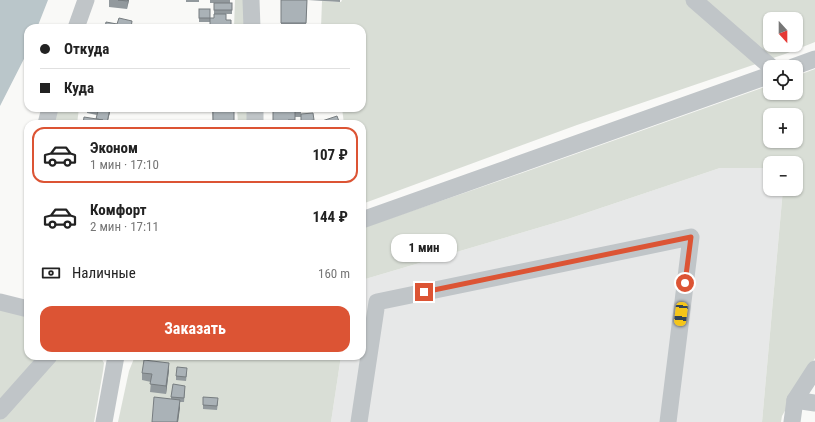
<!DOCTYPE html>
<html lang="ru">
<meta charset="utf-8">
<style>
:root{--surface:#fff;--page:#f2f2f2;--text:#222;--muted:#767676;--line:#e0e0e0;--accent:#dc5434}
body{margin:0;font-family:"Roboto Condensed",sans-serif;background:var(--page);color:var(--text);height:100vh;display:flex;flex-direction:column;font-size:15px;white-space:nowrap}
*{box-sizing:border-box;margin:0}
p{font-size:13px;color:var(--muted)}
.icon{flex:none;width:22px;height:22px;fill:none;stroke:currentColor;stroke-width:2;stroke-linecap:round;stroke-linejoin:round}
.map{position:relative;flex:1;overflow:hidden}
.side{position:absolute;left:24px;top:120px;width:342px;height:240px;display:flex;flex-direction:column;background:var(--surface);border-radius:12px;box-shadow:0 1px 3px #0004}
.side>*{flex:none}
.banner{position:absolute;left:24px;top:24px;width:342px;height:88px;border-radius:12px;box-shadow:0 1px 3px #0004;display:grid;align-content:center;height:88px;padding:0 16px;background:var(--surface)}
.needle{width:26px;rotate:159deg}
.fabs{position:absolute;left:763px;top:12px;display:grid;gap:8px}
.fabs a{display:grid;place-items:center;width:40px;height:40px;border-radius:8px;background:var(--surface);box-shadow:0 1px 3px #0004;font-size:20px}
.end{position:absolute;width:18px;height:18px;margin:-9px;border:5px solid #dc5434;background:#fff;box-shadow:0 0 0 2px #fff}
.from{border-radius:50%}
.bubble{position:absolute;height:28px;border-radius:12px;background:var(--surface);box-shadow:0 1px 3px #0004;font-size:13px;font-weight:700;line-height:28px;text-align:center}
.car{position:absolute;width:12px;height:24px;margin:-12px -6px;border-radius:5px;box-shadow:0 0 3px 1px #0007;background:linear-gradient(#f5c518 24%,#345 0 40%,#f5c518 0 76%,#345 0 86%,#f5c518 0)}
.banner b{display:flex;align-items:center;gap:14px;height:38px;font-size:15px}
.banner b+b{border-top:1px solid var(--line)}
.banner i{width:10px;height:10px;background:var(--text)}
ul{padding:7px 0 0;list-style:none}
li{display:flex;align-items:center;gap:12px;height:56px;margin:0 8px 6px;padding:0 8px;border:2px solid transparent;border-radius:12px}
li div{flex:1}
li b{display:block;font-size:15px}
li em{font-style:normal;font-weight:700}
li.on{border-color:var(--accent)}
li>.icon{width:36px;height:36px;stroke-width:1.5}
.pay{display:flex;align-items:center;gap:10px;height:44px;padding:0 16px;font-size:15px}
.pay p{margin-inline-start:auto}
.cta{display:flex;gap:8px;margin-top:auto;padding:8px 16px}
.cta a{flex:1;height:46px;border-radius:12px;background:var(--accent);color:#fff;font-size:16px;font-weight:700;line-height:46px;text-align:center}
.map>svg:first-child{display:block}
.built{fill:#e7e8e8}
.green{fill:#d9ded6;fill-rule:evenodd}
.water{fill:#bac6ca}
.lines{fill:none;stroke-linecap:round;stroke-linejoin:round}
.minor{stroke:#c0c5c8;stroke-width:17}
.wall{fill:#92999d}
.shaded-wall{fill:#777d80}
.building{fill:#aab2b7;stroke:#777d80}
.route{stroke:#dc5434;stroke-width:5}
</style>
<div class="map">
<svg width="815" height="422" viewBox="0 0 815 422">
<rect width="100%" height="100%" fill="#f9f9f7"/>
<!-- built -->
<path class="built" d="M720,168H770V189H783L762,422H331L341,356H362V280L568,219Z"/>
<!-- green -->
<g class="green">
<path d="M235,0H247L248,28H234Z"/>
<path d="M342,0H815V42L785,54L577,125L362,204V124H344L342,108H362V28H321L322,1L341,2ZM770,19H796V45H770Z"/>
<path d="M815,69V358L782,416L781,422H762L783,189H796V163H770V168H720L568,219L362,280V228L522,173L770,85V93H796V76ZM770,115H796V141H770Z"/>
<path d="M58,108H79L77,124H53Z"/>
<path d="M237,108H251L252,124H238Z"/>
<path d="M0,307L28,318V356H100L104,363L103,371L94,422H0Z"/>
<path d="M135,356H341L331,422H118L129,371Z"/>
</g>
<!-- water -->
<path class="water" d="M0,0H48L37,28H28V51L0,106Z"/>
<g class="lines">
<!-- minor -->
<g class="minor">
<path d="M251,0L252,28"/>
<path d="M694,0L771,67"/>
<path d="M76,28L86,0"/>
<path d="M793,67L815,59"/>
<path d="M255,108V124"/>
<path d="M46,124L50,108"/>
<path d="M362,220L770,75"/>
<path d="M0,302L28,309"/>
<path d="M795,400L815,403"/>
<path d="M0,411L49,356"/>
<path d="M104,422L116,356"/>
<path d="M359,422L377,302L691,237L668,422"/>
<path d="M792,422L795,400L815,369"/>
</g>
</g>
<!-- wall -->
<g class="wall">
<path d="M109,0H129L127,9L109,7Z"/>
<rect x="186" y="0" width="13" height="2"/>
<path d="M210,0H230V3H232V14H226V20L231,28H210V22H199V9L210,18H214V3H210Z"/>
<path d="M281,0H307L306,28H281Z"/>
<path d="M308,0H340V2Z"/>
<path d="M87,108H111L107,124H83L96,119L97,115L87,113Z"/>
<path d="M212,108L234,122V124H213Z"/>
<path d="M273,108H301V114L314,120V124H340H301V117H295V124H273Z"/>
<path d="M169,370L166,394L150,392L151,382L142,380V373Z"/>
<path d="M187,372L186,381L176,380V376Z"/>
<path d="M185,390L184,402H180L178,422H152L171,399V397Z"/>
<path d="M218,402L217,410L203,409V405Z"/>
</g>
<!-- shaded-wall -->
<g class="shaded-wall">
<path d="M128,0H129L127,9Z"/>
<path d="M110,108H111L107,124Z"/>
<path d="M169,363V370L166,394V386Z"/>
<path d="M180,400V408L178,422H177Z"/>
</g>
<!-- building -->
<g class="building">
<path d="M118,0H128L127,1Z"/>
<path d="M281,0H307L306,23H281Z"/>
<rect x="214" y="3" width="18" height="7"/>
<rect x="199" y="9" width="11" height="9"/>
<path d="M214,14H226V20H231V28H214V25H210V18H214Z"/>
<path d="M119,18L132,21L131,28H105L106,22L117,24Z"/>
<path d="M310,26H318L317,28H310Z"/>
<path d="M87,108H110L107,123L103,122V120L96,119L98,111L87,109Z"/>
<path d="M213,108H234V122L213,123Z"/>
<path d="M273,108H301V109H295V120H288L287,124H273Z"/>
<path d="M313,113L314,120L301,122V114Z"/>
<path d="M337,116L340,124H313Z"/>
<path d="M84,117L103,120V124H83Z"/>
<rect x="118" y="121" width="14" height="3"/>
<path d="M144,360L169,363L166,386L150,384L152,374L142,373Z"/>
<path d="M177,367L187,368L186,377L176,376Z"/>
<path d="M173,384L185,386L184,398L171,397Z"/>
<path d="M154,397L180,400L177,422H152Z"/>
<path d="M203,397L218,398L217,406L203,405Z"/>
</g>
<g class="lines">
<!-- route -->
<path class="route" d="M424,292L691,237L685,283"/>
</g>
</svg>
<div class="fabs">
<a><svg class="needle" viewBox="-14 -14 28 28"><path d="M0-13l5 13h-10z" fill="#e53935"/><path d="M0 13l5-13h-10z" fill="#767676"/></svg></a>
<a><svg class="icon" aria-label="locate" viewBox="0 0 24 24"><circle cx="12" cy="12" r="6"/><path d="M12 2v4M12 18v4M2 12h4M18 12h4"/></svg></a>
<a>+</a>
<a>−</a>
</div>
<i class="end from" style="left:685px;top:283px"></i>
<i class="end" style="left:424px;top:292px"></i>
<div class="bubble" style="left:391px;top:234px;width:66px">1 мин</div>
<i class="car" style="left:681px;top:314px;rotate:187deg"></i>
<div class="banner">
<b><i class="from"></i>Откуда</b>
<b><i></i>Куда</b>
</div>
<section class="side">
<ul>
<li class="on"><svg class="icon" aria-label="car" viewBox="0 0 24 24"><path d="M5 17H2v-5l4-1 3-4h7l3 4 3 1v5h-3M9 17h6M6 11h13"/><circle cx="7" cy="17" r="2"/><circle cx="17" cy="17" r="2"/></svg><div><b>Эконом</b><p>1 мин · 17:10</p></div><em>107 ₽</em></li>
<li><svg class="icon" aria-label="car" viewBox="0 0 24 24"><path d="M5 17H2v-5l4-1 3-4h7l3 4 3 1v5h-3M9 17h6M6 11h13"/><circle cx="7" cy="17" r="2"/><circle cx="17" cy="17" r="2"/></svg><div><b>Комфорт</b><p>2 мин · 17:11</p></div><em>144 ₽</em></li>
</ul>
<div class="pay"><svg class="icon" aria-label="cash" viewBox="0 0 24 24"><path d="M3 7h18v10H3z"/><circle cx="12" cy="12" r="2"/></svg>Наличные<p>160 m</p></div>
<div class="cta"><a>Заказать</a></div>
</section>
</div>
